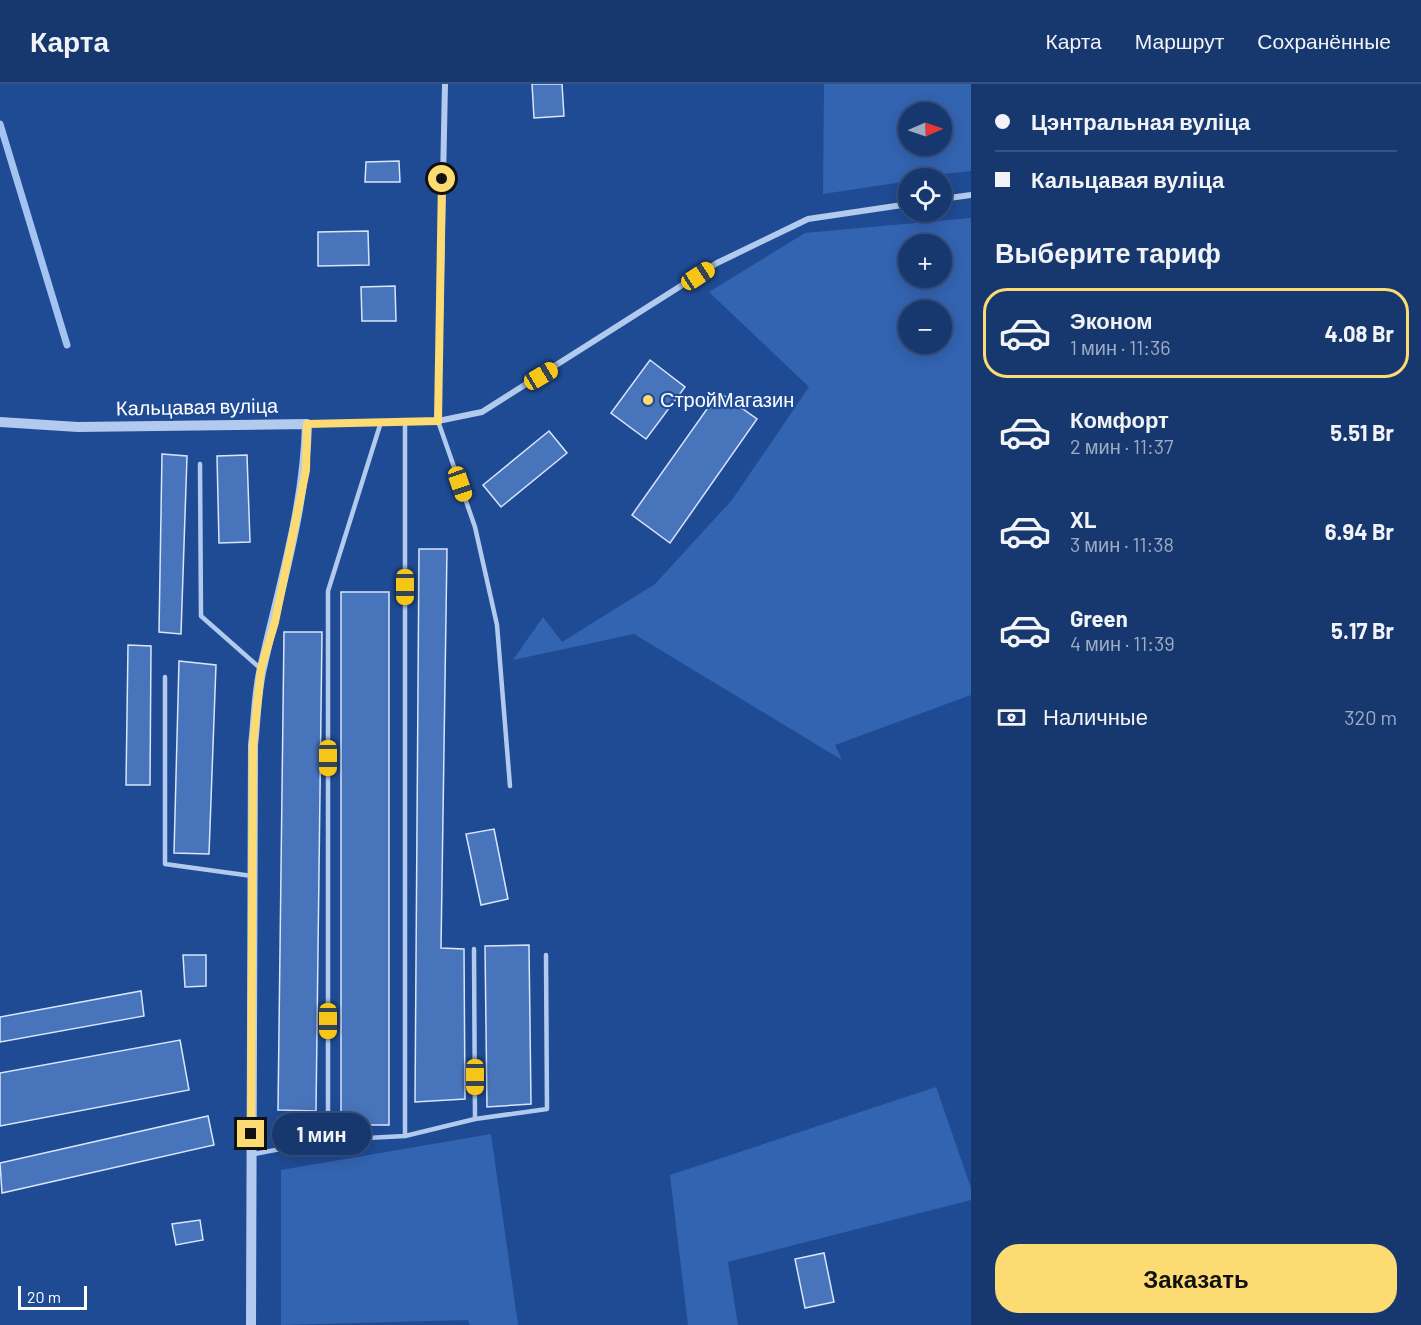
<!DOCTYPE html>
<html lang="ru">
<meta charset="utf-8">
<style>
:root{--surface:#17386f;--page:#203f74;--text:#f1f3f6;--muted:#9eacc3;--line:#365282;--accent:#fcdc72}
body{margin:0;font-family:Barlow,sans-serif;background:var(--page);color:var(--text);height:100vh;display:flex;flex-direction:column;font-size:22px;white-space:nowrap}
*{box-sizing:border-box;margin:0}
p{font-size:20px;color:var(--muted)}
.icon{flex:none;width:33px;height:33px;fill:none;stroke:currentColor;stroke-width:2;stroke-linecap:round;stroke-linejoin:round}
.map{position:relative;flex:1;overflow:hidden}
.side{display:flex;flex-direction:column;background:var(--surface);width:450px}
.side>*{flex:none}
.guide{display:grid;align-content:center;height:132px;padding:0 24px;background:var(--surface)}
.needle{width:39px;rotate:88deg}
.fabs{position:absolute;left:898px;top:18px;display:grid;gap:12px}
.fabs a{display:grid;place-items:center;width:54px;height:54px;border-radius:50%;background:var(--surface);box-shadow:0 3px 15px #0003,0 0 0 2px var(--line);font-size:30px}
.scale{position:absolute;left:18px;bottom:15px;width:69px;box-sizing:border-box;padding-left:6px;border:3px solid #fff;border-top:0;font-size:16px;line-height:21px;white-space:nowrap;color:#fff;-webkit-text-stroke:4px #1f4b94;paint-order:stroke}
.end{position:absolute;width:27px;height:27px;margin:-14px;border:8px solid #fcdc72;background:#111;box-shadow:0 0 0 3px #111}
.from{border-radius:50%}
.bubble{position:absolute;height:42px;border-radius:21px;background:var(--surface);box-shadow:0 3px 15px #0003,0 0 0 2px var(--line);font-size:20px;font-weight:700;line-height:42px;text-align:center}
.car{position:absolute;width:18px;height:36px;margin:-18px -9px;border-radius:8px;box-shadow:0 0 4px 2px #0007;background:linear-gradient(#f5c518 24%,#345 0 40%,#f5c518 0 76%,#345 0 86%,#f5c518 0)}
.guide b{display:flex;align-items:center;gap:21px;height:57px;font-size:22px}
.guide b+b{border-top:2px solid var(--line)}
.guide i{width:15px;height:15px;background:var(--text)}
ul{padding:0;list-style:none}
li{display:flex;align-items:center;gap:18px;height:90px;margin:0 12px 9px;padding:0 12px;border:3px solid transparent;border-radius:24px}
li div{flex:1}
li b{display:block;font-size:22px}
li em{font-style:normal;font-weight:700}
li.active{border-color:var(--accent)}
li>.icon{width:54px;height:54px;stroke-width:1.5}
h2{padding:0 24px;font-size:27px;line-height:72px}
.pay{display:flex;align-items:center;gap:15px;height:66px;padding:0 24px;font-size:22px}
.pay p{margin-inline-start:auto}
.primary-button{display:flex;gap:12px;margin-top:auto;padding:12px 24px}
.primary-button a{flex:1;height:69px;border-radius:24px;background:var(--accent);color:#111;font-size:24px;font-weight:700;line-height:69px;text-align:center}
header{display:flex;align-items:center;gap:36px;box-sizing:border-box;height:84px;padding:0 30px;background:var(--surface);border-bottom:2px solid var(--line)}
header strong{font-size:28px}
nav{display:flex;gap:33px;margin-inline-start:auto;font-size:21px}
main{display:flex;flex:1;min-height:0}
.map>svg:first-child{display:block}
.green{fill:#3364b2;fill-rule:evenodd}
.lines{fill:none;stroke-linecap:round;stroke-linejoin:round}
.stream{stroke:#a5c3f0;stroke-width:7}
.building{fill:#4874bb;stroke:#d8e5fa;stroke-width:1.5}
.service{stroke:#b2caee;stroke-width:4.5}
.minor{stroke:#b2caee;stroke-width:6}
.tertiary{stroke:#b2caee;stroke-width:10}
.route{stroke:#fcdc72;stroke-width:8}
.poi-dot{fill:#fcdc72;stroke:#1f4b94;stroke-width:2}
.labels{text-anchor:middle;stroke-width:4.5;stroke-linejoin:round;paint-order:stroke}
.poi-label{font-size:20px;fill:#fff;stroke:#1f4b94;text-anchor:start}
.street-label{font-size:20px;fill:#fff;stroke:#1f4b94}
</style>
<header>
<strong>Карта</strong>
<nav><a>Карта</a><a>Маршрут</a><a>Сохранённые</a></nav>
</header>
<main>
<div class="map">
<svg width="971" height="1241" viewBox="0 0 971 1241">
<rect width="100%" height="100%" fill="#1f4b94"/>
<!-- green -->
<g class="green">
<path d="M824,0H971V87L909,94V97L823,110ZM942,28V62H909V28Z"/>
<path d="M971,134V611L835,661L842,676L634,550L513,576L543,533L562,558L655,500L732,416L809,303L709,208L805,149ZM909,160H942V194H909ZM909,226H942V260H909Z"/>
<path d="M936,1003L971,1104V1116L728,1178L738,1241H688L670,1091Z"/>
<path d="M491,1050L518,1241H470L468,1236L281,1241V1086Z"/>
</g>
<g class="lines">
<!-- stream -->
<path class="stream" d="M0,40L67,261"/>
</g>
<!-- building -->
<g class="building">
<path d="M532,0H562L564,32L534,34Z"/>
<path d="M399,77L400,98H365L366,78Z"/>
<path d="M368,147L369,181L318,182V148Z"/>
<path d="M395,202L396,237H362L361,203Z"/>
<path d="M650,276L685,303L646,355L611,329Z"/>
<path d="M719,308L757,335L670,459L632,431Z"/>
<path d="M549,347L567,369L501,423L483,401Z"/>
<path d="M162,370L187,372L181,550L159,548Z"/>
<path d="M247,371L250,458L219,459L217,372Z"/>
<path d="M419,465H447L441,864L464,865L465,1015L415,1018Z"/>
<rect x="341" y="508" width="48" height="533"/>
<path d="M284,548H322L316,1027L278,1026Z"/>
<path d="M128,561L151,562L150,701H126Z"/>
<path d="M179,577L216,581L209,770L174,769Z"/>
<path d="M494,745L508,815L481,821L466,750Z"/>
<path d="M529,861L531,1020L487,1023L485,862Z"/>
<path d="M183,871H206V902L185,903Z"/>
<path d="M141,907L144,932L0,958V933Z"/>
<path d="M180,956L189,1006L0,1042V989Z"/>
<path d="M208,1032L214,1061L2,1109L0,1079Z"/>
<path d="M200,1136L203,1156L176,1161L172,1140Z"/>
<path d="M824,1169L834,1218L805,1224L795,1175Z"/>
</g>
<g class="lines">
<!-- service -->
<g class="service">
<path d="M438,337L475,443L497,541L510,702"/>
<path d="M200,380L201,532L261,585"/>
<path d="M165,593V780L252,792"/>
<path d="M474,865L475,1035"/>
<path d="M405,1052V336"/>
<path d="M328,1056V507L381,338"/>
<path d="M254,1070L328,1056L405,1052L475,1035L547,1025L546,871"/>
</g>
<!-- minor -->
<g class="minor">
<path d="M942,115L971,111"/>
<path d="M438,337L445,0"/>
<path d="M307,340L438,337L482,328L717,179L808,135L909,120"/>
</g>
<!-- tertiary -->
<path class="tertiary" d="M0,338L78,343L307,340C305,424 280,503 262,584C256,609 256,636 253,661L251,1241"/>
</g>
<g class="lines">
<!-- route -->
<path class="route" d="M251,1050L253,661L261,585L275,538L306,386L307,340L438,337L442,95"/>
</g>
<!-- markers -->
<circle class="poi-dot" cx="648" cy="316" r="6"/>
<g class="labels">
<!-- poi labels -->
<g class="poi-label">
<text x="660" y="323">СтройМагазин</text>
</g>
<!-- street labels -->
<g class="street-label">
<text transform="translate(197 323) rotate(-1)" y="7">Кальцавая вуліца</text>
</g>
</g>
</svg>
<div class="fabs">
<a><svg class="needle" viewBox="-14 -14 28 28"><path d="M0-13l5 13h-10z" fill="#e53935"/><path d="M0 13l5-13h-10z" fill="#9eacc3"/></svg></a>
<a><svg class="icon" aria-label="locate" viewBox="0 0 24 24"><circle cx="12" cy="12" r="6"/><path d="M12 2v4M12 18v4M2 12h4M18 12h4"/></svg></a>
<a>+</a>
<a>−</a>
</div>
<div class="scale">20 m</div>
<i class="end from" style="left:442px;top:95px"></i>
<i class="end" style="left:251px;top:1050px"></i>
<div class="bubble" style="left:272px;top:1029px;width:99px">1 мин</div>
<i class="car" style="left:698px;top:192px;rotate:57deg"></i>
<i class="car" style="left:541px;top:292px;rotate:59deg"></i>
<i class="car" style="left:460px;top:400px;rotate:161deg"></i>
<i class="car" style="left:405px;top:503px;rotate:180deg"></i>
<i class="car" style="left:328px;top:674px;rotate:180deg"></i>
<i class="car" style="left:328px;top:937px;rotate:180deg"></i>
<i class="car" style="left:475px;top:993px;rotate:180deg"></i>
</div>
<section class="side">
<div class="guide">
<b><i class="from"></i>Цэнтральная вуліца</b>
<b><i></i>Кальцавая вуліца</b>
</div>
<h2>Выберите тариф</h2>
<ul>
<li class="active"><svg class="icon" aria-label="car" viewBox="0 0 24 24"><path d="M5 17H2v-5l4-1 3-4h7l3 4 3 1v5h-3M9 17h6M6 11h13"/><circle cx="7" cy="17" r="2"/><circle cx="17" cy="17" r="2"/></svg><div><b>Эконом</b><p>1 мин · 11:36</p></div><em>4.08 Br</em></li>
<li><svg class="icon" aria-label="car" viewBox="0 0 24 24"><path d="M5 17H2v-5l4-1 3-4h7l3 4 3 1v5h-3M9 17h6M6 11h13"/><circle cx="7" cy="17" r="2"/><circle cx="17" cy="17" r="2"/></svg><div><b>Комфорт</b><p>2 мин · 11:37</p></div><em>5.51 Br</em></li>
<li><svg class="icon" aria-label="car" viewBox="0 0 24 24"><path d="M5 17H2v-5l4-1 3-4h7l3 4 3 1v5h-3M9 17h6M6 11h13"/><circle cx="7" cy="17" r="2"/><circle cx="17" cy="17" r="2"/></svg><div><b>XL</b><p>3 мин · 11:38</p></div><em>6.94 Br</em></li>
<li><svg class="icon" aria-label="car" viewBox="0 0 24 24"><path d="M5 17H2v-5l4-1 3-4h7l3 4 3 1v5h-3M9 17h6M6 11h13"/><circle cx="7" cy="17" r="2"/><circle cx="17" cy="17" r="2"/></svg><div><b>Green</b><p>4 мин · 11:39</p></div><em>5.17 Br</em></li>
</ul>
<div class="pay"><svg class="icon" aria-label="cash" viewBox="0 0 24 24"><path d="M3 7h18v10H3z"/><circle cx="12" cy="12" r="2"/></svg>Наличные<p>320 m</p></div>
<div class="primary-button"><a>Заказать</a></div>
</section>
</main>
